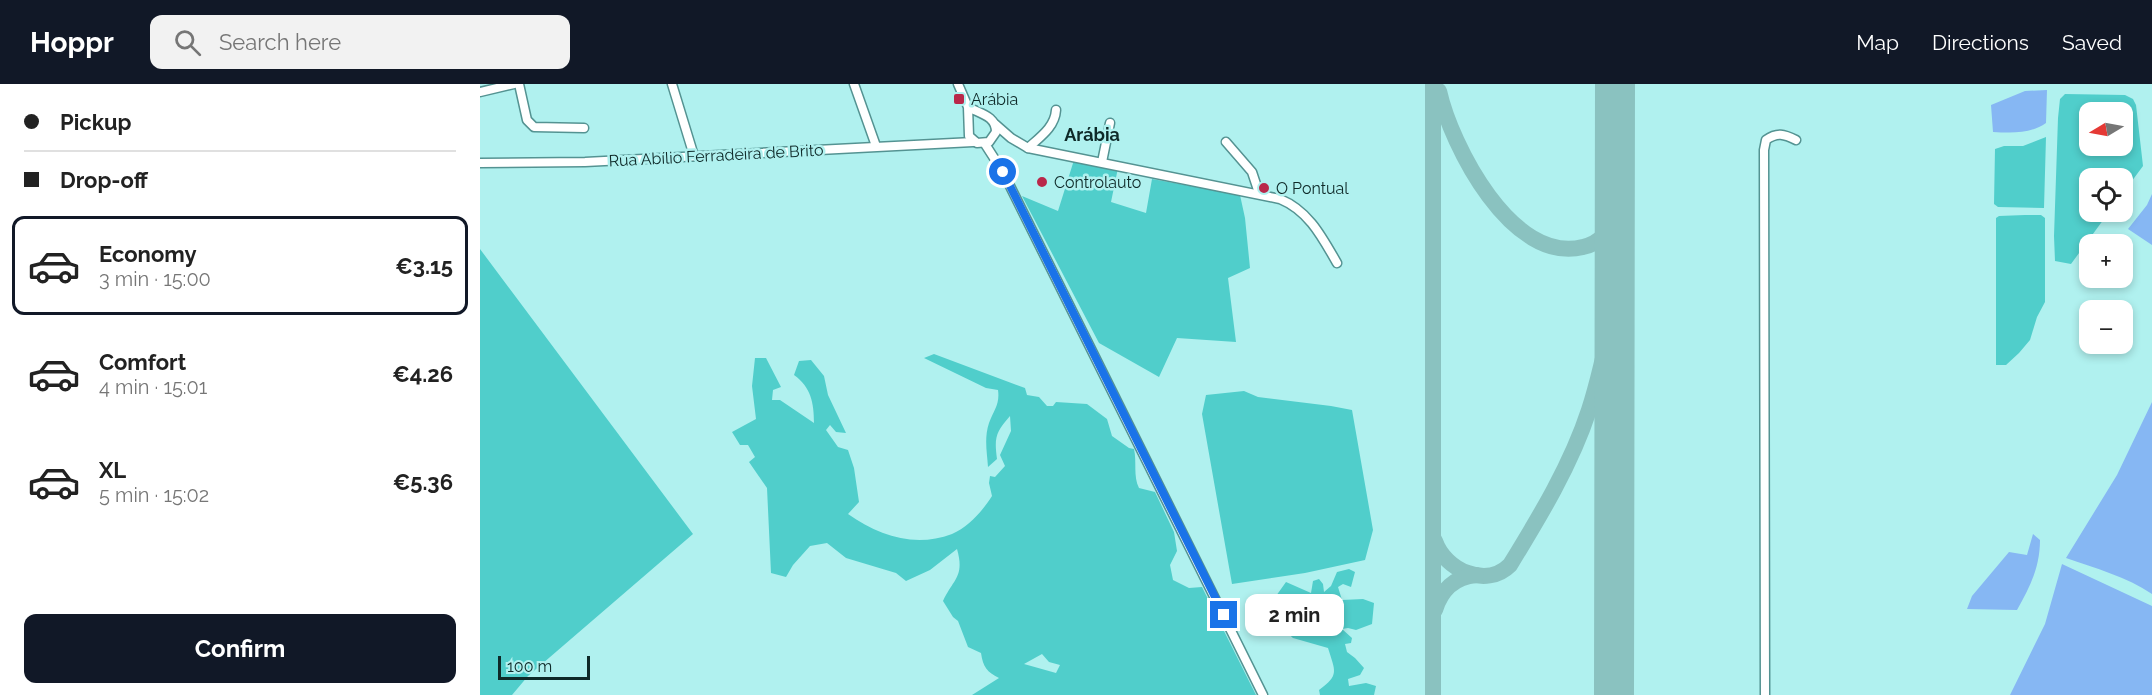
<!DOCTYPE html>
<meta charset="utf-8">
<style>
:root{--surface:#fff;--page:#f2f2f2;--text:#222;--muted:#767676;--line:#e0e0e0;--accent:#111827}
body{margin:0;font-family:Raleway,sans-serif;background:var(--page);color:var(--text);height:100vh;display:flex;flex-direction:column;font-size:22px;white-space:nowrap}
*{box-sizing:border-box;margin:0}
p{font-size:20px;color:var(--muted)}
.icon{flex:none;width:33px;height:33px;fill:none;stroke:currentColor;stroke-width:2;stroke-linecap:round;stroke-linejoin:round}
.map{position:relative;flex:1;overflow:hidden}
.details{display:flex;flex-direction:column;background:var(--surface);width:480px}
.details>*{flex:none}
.top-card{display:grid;align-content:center;height:132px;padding:0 24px;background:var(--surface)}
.needle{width:39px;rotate:260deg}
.fabs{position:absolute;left:1599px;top:18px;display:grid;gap:12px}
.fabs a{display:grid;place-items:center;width:54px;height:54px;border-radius:12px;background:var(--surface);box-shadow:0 3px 9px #0003;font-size:30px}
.scale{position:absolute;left:18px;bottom:15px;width:92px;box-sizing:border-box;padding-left:6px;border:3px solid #0e2928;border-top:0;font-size:16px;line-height:21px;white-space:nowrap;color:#0e2928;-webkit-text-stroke:4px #b0f1ef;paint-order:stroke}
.end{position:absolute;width:27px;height:27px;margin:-14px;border:8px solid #1a73e8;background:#fff;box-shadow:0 0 0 3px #fff}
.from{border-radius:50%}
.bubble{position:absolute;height:42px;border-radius:12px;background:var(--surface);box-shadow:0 3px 9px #0003;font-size:20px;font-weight:700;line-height:42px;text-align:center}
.top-card b{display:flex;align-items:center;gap:21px;height:57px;font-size:22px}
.top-card b+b{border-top:2px solid var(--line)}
.top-card i{width:15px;height:15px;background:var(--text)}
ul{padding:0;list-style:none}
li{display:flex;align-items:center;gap:18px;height:99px;margin:0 12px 9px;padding:0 12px;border:3px solid transparent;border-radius:12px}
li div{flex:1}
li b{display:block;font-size:22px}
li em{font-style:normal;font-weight:700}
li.current{border-color:var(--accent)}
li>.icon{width:54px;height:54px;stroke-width:1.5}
.cta{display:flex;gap:12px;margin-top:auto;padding:12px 24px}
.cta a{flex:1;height:69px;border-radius:12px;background:var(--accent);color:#fff;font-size:24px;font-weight:700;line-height:69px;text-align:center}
header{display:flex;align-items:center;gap:36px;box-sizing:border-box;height:84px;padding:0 30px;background:var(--accent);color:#fff}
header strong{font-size:28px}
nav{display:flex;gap:33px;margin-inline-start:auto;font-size:21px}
.search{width:420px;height:54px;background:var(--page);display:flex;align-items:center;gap:15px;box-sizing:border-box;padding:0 21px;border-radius:12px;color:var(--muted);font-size:22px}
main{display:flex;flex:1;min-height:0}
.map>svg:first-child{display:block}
.green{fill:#50cecb;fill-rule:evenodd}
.water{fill:#86b7f3}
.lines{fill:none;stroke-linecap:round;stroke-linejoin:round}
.taxiway{stroke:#8ac2c0;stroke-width:16}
.runway{stroke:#8ac2c0;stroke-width:40}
.minor-casing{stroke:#549392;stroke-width:11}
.minor{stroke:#fff;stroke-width:8}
.route{stroke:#1a73e8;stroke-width:8}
.poi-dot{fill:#b9284a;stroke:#b0f1ef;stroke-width:2}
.labels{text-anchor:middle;stroke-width:5;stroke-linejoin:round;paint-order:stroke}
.poi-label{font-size:16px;fill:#0e2928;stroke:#b0f1ef;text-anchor:start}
.street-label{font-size:16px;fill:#0e2928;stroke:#b0f1ef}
.neighbourhood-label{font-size:18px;font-weight:bold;fill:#0e2928;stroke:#b0f1ef}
</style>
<header>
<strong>Hoppr</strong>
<div class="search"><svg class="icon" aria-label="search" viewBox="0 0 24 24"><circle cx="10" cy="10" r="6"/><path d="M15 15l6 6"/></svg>Search here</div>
<nav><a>Map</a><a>Directions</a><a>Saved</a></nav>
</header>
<main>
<section class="details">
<div class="top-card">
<b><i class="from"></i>Pickup</b>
<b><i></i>Drop-off</b>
</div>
<ul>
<li class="current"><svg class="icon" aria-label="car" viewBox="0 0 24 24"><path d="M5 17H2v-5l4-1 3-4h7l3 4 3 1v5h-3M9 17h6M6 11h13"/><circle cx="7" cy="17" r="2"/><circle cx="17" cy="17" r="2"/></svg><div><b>Economy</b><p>3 min · 15:00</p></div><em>€3.15</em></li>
<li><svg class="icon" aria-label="car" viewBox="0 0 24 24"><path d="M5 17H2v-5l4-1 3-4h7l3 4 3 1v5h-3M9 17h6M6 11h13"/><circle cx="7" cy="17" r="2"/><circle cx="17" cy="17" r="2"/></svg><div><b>Comfort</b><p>4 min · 15:01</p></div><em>€4.26</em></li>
<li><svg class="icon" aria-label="car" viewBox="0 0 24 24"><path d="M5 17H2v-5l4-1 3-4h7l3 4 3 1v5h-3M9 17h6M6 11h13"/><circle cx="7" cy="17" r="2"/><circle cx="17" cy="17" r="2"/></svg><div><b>XL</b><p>5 min · 15:02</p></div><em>€5.36</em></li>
</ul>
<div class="cta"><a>Confirm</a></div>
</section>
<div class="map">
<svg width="1672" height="611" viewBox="0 0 1672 611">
<rect width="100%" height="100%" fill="#b0f1ef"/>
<!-- green -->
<g class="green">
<path d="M1585,10L1645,11L1653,15L1656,21L1663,82L1643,109L1642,94H1610V128H1629L1591,180L1575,177L1574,152L1578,34L1580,15ZM1610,28H1642V62H1610Z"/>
<path d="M1566,53L1564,124L1518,123L1514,120L1515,65L1524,62H1543Z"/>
<path d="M594,76L638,84L631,118L666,129L672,95L760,111L765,134L770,184L748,194L756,258L697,254L679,293L619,259L542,112L578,127Z"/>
<path d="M1545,131H1561L1565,134V218L1557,233L1550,256L1539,269L1526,281H1516V134L1519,132Z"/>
<path d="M0,165L213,450L48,592L32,611H0Z"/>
<path d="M454,270L545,304L547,311L559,313L567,322H573L576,318L607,320L627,335L632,352L649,364L654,365C657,378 653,392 659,404L675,408L694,448L697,467L690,481L693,496L709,504L722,503L776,611H492L519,594C507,588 503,583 501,569L488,563L478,537L473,533L463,517C473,495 485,493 477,465L450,486L426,497L416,489L366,474L347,459L330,462L313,481L306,493L291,489L287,404L269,378L275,373L268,361H260L252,348L276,335L272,302L275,274H286L301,303L293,306L292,316H300L334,339C334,319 331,303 314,291L319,277L331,276L344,292L348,311L366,349L356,348L350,341L346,346L358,363L368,366L374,384L379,418L368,430C399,452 435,464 472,450C489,443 503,426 512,412L509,399L510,392L515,393L525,382L520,371L531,347L530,332C516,348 514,353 517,375L508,383C507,368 504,354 509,339C514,326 520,320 518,306L506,304L444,274ZM562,570L569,578L580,581L576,589L544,580Z"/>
<path d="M764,307L778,313L851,322L872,326L893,446L885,476L825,489L752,500L722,330L726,311Z"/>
<path d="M869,485L875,488L871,503L863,500L858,503L862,516L883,515L894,519L892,540L876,546L868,544L862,545L872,554L871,559L865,560L867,568L875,574L884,584L880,591L868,595L869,602L886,599L896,602L894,611H840L839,606C860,591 855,587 848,564L813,554L801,543L795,525L796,512L806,498L831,509L833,497L839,495L843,500L844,508L851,502L857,488Z"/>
</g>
<!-- water -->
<g class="water">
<path d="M1567,6L1566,39C1550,50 1532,49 1513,48L1511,21L1545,7Z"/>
<path d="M1672,110V161L1648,145L1667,121Z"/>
<path d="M1672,318V510C1647,493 1615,484 1586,474L1637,391Z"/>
<path d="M1553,450L1560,456C1560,483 1550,503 1537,526L1487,525L1492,512L1529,468L1547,471Z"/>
<path d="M1582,480L1672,522V611H1530L1565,540Z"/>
</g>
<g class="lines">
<!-- taxiway -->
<g class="taxiway">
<path d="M959,7C971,61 1032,181 1103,163C1121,159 1131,146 1135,128"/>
<path d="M955,457C965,486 1006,505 1030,481C1060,432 1091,381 1109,326C1120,292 1127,258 1134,223"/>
<path d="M955,526C961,506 975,493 996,491"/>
<path d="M953,611V0"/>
</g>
<!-- runway -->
<path class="runway" d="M1134,611L1135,0"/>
<defs>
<g id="minor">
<path d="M39,0L47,36L54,43L104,44"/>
<path d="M192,0L214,72"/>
<path d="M374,0L396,62"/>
<path d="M478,0L488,23L489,52L497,59L509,58L516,48C516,32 501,30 488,23"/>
<path d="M0,8L34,0"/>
<path d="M515,40L531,54L548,64L800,115C829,127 842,153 857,179"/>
<path d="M746,58L772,88L779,109"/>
<path d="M505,60L523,88L783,611"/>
<path d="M548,64C560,53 575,43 576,26"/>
<path d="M622,78L630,39"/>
<path d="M0,79L105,78L493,58"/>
<path d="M1285,611L1284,66L1286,56C1297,48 1304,50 1316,56"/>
</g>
</defs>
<!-- minor casing -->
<use href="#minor" class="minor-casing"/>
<!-- minor -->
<use href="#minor" class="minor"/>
</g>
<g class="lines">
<!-- route -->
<path class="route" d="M523,88L744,531"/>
</g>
<!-- markers -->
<g class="poi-dot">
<rect x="473" y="9" width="12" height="12" rx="3"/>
<circle cx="562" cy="98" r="6"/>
<circle cx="784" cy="104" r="6"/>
</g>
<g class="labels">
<!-- poi labels -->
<g class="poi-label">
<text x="491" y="21">Arábia</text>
<text x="574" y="104">Controlauto</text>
<text x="796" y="110">O Pontual</text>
</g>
<!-- street labels -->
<g class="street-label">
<text transform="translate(236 71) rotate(-3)" y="6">Rua Abílio Ferradeira de Brito</text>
</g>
<!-- neighbourhood labels -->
<g class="neighbourhood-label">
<text x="612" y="57">Arábia</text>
</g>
</g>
</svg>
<div class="fabs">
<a><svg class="needle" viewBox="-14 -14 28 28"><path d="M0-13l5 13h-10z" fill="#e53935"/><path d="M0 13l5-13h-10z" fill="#767676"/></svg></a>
<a><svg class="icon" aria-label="locate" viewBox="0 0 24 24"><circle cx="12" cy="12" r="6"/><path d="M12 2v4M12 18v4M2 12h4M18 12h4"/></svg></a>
<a>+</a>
<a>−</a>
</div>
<div class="scale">100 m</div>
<i class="end from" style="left:523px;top:88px"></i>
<i class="end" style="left:744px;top:531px"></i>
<div class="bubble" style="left:765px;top:510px;width:99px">2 min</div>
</div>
</main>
